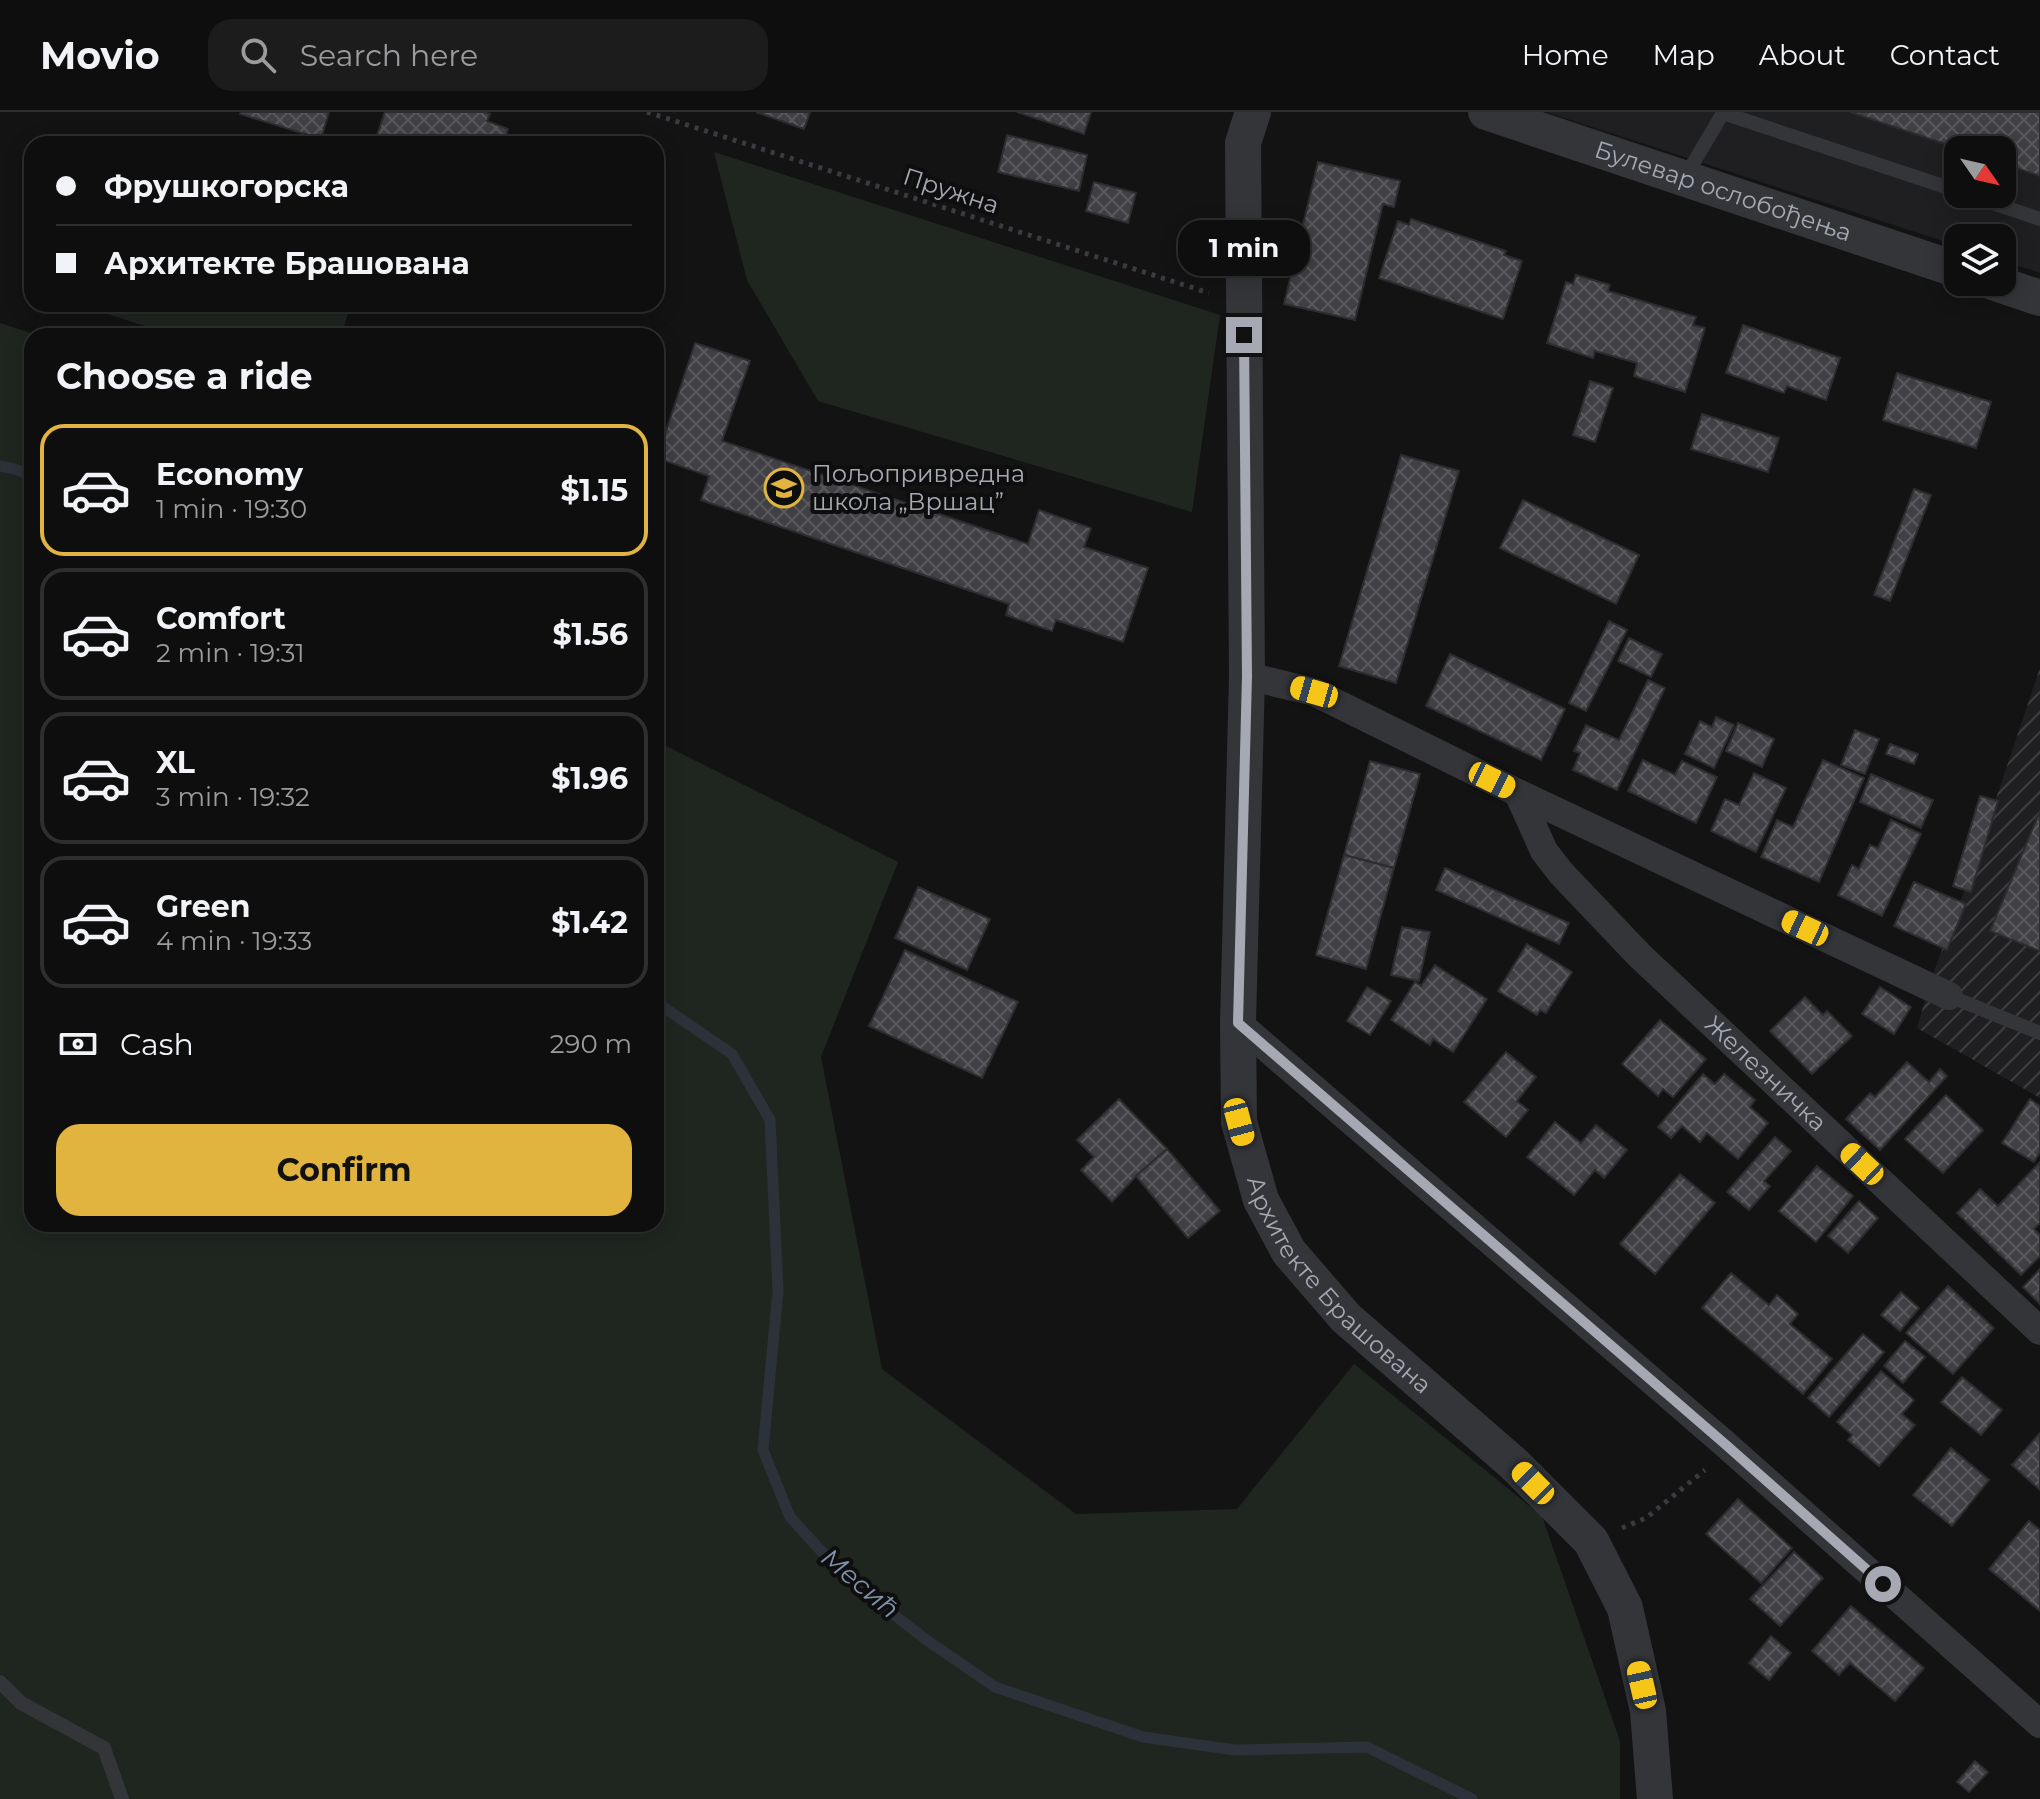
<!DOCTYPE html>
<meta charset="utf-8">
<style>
:root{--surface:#0e0e0f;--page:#1c1c1d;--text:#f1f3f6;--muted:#9b9c9e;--line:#2e2e2f;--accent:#e0b43f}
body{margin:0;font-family:Montserrat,sans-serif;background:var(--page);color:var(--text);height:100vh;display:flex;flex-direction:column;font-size:30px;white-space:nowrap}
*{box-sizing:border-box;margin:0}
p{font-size:26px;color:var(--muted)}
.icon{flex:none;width:44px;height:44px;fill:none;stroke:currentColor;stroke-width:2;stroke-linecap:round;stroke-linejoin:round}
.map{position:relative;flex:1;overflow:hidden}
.sheet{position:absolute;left:24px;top:216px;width:640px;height:904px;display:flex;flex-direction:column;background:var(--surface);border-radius:24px;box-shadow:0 4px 20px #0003,0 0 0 2px var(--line)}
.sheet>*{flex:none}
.guide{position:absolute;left:24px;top:24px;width:640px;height:176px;border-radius:24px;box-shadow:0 4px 20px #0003,0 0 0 2px var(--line);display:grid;align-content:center;height:176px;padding:0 32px;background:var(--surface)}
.needle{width:52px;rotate:124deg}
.controls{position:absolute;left:1944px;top:24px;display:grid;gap:16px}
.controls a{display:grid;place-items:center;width:72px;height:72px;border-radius:16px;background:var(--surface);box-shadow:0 4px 20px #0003,0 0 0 2px var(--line);font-size:40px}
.end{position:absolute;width:36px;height:36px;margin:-18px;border:10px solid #a6a9b3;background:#111;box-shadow:0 0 0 4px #111}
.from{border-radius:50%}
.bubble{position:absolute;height:56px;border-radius:24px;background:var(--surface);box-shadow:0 4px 20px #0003,0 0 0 2px var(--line);font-size:26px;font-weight:700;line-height:56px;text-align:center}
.car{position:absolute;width:24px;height:48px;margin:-24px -12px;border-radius:10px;box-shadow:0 0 6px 2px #0007;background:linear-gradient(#f5c518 24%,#345 0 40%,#f5c518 0 76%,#345 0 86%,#f5c518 0)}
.guide b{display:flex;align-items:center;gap:28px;height:76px;font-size:30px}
.guide b+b{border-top:2px solid var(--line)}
.guide i{width:20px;height:20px;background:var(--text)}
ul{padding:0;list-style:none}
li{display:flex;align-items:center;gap:24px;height:132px;margin:0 16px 12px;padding:0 16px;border:4px solid var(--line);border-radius:24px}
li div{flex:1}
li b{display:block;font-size:30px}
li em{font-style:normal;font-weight:700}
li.current{border-color:var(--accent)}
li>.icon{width:72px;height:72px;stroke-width:1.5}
h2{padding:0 32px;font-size:36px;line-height:96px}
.pay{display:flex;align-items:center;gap:20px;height:88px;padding:0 32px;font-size:30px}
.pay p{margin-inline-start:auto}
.primary-button{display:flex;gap:16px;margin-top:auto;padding:16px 32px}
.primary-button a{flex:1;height:92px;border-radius:24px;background:var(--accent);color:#111;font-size:32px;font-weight:700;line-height:92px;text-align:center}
header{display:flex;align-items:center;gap:48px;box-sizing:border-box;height:112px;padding:0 40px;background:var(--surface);border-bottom:2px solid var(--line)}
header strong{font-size:38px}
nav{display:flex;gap:44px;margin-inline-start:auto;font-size:28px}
.search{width:560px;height:72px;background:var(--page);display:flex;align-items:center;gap:20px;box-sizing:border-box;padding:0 28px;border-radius:24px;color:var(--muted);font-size:30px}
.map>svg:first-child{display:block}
.built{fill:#1f1f21;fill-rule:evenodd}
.industrial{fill:url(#industrial-furrows)}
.green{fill:#1f2620}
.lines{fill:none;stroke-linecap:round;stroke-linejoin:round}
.stream{stroke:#2c3239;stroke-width:11}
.building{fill:url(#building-cross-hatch);stroke:#2d2d30;stroke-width:2}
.path{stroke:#3a3b40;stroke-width:5;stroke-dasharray:4 6;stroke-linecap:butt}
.service{stroke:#343539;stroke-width:14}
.minor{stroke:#343539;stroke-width:28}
.tertiary{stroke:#343539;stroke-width:36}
.route{stroke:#a6a9b3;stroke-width:10}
.labels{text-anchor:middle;stroke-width:8;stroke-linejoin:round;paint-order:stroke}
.street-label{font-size:24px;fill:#a6a9b3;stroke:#0e0e0f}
.poi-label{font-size:24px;fill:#a6a9b3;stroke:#0e0e0f;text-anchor:start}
.water-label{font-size:26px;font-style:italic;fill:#7f94ac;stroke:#0e0e0f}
</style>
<header>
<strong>Movio</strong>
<div class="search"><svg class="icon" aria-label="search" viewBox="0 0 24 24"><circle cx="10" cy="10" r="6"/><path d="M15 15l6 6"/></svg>Search here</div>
<nav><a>Home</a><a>Map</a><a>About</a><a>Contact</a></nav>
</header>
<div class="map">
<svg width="2040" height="1687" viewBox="0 0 2040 1687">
<defs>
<pattern id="industrial-furrows" width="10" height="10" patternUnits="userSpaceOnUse" patternTransform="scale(2)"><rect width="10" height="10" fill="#1f1f21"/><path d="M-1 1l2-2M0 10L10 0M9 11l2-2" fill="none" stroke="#3d3d3f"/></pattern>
<pattern id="building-cross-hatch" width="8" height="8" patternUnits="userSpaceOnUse" patternTransform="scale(2)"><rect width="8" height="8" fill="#404044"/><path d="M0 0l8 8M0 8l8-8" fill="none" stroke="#59595d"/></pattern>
</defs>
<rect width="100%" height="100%" fill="#131314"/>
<!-- built -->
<path class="built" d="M1546,0H2040V161L2002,149V126H1958V134ZM1958,38H2002V82H1958Z"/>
<!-- industrial -->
<path class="industrial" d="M2040,556V986L1917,916L1931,867L1970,764Z"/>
<!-- green -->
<g class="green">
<path d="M714,40L1220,203L1192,400L818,289L747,168Z"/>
<path d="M112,192H351L341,224H175L108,202Z"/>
<path d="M0,211L40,224H32V1112H656V629L898,750L821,945L882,1257L1076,1402L1237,1397L1354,1252L1542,1404L1620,1629V1687H0Z"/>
</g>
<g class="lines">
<!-- stream -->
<g class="stream">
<path d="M0,354L15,357L32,364"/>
<path d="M656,890L732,942L770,1008L778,1179L763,1338L790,1405L845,1465L928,1529L995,1575L1143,1625L1235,1638L1367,1635L1472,1687"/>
</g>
</g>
<!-- building -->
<g class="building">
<path d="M241,0H329L321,27L240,2Z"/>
<path d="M385,0H483L490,2L487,9L508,17L503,32H374Z"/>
<path d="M756,0H810L804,17Z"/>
<path d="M1017,0H1091L1084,22Z"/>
<path d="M1850,0H2040V64L2002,51V38H1963Z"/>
<path d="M1007,23L1087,43L1079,79L998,60Z"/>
<path d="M1318,50L1400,69L1394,95L1383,92L1355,208L1284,192Z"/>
<path d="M1094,70L1136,81L1128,111L1086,99Z"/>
<path d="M1411,107L1506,139L1504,143L1522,149L1503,207L1379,166L1398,109L1409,113Z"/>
<path d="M1576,163L1610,173L1608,179L1696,205L1693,213L1705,216L1685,280L1634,264L1637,251L1595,239L1593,246L1547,231L1566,170L1573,172Z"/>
<path d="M1743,213L1840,246L1826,288L1787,274L1784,281L1726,261Z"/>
<path d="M695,231L750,249L722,329L1028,432L1039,398L1091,416L1084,435L1148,456L1123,530L1056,508L1052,519L1006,503L1009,492L701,388L709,364L657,346Z"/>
<path d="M1897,261L1991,290L1976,336L1883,308Z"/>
<path d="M1590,269L1613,276L1595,330L1573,323Z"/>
<path d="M1702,302L1779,326L1768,360L1691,337Z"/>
<path d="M1401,343L1459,359L1396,571L1339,554Z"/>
<path d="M1914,377L1931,383L1890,489L1874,483Z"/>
<path d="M1523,388L1639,443L1616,492L1500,436Z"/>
<path d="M1609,509L1627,518L1586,599L1569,591Z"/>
<path d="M1629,526L1662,542L1651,565L1618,549Z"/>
<path d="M1450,542L1565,597L1541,648L1426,594Z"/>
<path d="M1648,568L1665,576L1617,678L1573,658L1580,641L1574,639L1586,613L1619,628Z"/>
<path d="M1716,605L1734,613L1714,656L1685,642L1700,609L1712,615Z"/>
<path d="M1738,611L1774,627L1762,655L1726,639Z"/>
<path d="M1855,618L1879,627L1865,662L1841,653Z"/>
<path d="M1890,632L1918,642L1914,652L1886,642Z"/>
<path d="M1643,648L1675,663L1682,649L1717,665L1696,711L1628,679Z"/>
<path d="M1823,648L1864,666L1819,770L1761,745L1777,708L1793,715Z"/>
<path d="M1370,649L1420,662L1394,756L1344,743Z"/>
<path d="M1754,661L1786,676L1756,740L1711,719L1725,687L1739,693Z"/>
<path d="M1871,662L1933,688L1921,716L1860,690Z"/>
<path d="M1980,684L1998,689L1971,780L1953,774Z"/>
<path d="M2040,699V839L1990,819Z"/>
<path d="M1891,708L1921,722L1882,804L1838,783L1852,753L1859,757L1870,733L1878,736Z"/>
<path d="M1344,743L1394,756L1366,857L1316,843Z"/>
<path d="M1445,756L1569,811L1559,832L1436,778Z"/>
<path d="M1914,770L1966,792L1947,838L1894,814Z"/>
<path d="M918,775L990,807L967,858L895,826Z"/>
<path d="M1402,815L1430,820L1419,869L1391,863Z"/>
<path d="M1527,832L1572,860L1546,901L1540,898L1537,903L1498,879Z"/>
<path d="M905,838L1018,890L982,966L869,914Z"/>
<path d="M1435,853L1487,887L1453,940L1433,927L1430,933L1391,908L1415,870L1421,874Z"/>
<path d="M1367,875L1391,889L1370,923L1347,909Z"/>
<path d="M1880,875L1911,895L1894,922L1862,902Z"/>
<path d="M1805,885L1823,903L1827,899L1852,924L1812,962L1770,919Z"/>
<path d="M1660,908L1706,947L1673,985L1663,977L1658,984L1622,952Z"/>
<path d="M1506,940L1536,965L1517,989L1528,998L1506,1025L1464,990Z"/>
<path d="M1907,950L1929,970L1940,957L1947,964L1880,1038L1846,1007L1870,981L1875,985Z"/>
<path d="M1703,962L1715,972L1724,962L1755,988L1750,995L1768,1011L1738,1047L1707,1021L1700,1030L1682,1014L1671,1026L1658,1015Z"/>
<path d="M1946,983L1983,1018L1943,1061L1905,1027Z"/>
<path d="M1119,987L1167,1037L1136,1064L1112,1090L1081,1058L1094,1045L1077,1028Z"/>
<path d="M2030,987L2040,994V1040L2034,1050L2002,1031Z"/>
<path d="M1555,1010L1581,1031L1596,1013L1627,1038L1604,1066L1595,1058L1574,1083L1527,1045Z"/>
<path d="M1775,1025L1791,1039L1764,1069L1770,1074L1749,1098L1727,1080Z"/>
<path d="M1167,1037L1220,1099L1188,1126L1136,1064Z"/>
<path d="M2040,1050V1111L2034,1117L2040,1123V1144L2021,1163L1957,1101L1980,1077L1998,1094Z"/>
<path d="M1817,1054L1853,1084L1816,1130L1779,1099Z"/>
<path d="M1680,1062L1715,1091L1655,1162L1620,1132Z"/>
<path d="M1859,1089L1878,1106L1848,1141L1828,1124Z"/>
<path d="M2040,1157V1192L2023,1175Z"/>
<path d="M1731,1161L1769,1193L1777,1183L1798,1202L1790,1212L1832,1247L1803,1282L1702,1196Z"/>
<path d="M1948,1174L1994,1216L1953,1262L1906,1221Z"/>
<path d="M1901,1180L1919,1196L1900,1219L1881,1203Z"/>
<path d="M1863,1222L1884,1240L1829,1305L1808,1286Z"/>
<path d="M1905,1229L1925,1245L1903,1271L1884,1254Z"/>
<path d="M1881,1259L1914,1288L1902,1302L1915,1313L1879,1354L1848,1328L1852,1323L1837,1310Z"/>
<path d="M1962,1265L2002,1298L1981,1323L1941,1290Z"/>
<path d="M2040,1321V1378L2012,1353Z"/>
<path d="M1951,1336L1989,1368L1952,1414L1913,1383Z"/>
<path d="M1738,1387L1792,1436L1761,1471L1706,1422Z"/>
<path d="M2029,1409L2040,1418V1499L1989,1457Z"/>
<path d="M1794,1440L1823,1466L1780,1514L1750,1487Z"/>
<path d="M1851,1494L1924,1556L1895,1589L1850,1551L1839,1563L1812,1539Z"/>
<path d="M1771,1524L1791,1541L1769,1568L1749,1551Z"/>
<path d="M1975,1649L1988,1660L1969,1680L1957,1670Z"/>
</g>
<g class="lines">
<!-- path -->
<g class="path">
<path d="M647,0L1209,181"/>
<path d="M1622,1416L1646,1406L1705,1358"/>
</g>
<!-- service -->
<g class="service">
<path d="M1685,65L1723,1L1958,79"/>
<path d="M1966,82L2040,107"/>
<path d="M1949,884L2040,921"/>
<path d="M0,1570L21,1591L104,1636L122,1687"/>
</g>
<!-- minor -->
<g class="minor">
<path d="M1247,564L1314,580L1518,681L1949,884"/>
<path id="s1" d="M1518,681L1544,739L1561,761L1639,843L2040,1219"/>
<path d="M1238,911L1725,1332L2040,1612"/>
</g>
<!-- tertiary -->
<g class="tertiary">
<path id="s2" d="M1253,0L1243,31L1247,564L1238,911L1239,1010L1261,1088L1289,1140L1346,1206L1514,1352L1591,1429L1625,1496L1648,1599L1655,1687"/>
<path id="s3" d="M1486,0L1958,158"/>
<path d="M1992,170L2040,186"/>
</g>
</g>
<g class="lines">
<!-- route -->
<path class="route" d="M1244,223L1247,564L1238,911L1725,1332L1883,1472"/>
</g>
<!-- icons -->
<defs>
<symbol id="school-ring" viewBox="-11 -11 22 22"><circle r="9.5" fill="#0e0e0f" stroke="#e0b43f" stroke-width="1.5"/><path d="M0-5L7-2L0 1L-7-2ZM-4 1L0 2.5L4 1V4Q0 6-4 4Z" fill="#e0b43f"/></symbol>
</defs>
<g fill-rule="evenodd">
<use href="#school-ring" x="762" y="354" width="44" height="44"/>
</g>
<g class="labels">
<!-- street labels -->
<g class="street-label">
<text transform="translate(951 79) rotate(18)" y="8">Пружна</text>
<text dy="8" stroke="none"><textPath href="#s3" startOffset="250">Булевар ослобођења</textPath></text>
<text dy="8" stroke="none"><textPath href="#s1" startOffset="378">Железничка</textPath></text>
<text dy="8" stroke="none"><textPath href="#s2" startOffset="1208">Архитекте Брашована</textPath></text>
</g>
<!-- poi labels -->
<g class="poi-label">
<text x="812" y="370">Пољопривредна<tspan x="812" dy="28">школа „Вршац”</tspan></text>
</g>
<!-- water labels -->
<g class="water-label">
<text transform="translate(860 1471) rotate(40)" y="9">Месић</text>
</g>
</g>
</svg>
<div class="controls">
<a><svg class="needle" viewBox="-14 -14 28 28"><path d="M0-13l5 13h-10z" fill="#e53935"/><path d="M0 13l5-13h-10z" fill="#9b9c9e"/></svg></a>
<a><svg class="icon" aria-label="layers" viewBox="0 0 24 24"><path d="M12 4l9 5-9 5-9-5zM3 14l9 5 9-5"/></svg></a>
</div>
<i class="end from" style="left:1883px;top:1472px"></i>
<i class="end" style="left:1244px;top:223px"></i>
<div class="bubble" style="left:1178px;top:108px;width:132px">1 min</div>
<i class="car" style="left:1314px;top:580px;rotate:286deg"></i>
<i class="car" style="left:1492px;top:668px;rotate:116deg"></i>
<i class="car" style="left:1805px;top:816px;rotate:295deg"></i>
<i class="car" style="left:1239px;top:1010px;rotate:165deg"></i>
<i class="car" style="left:1862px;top:1052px;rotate:313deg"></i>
<i class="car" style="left:1533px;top:1371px;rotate:315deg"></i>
<i class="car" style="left:1642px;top:1573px;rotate:347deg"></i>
<div class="guide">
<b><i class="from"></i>Фрушкогорска</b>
<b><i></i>Архитекте Брашована</b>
</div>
<section class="sheet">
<h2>Choose a ride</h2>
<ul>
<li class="current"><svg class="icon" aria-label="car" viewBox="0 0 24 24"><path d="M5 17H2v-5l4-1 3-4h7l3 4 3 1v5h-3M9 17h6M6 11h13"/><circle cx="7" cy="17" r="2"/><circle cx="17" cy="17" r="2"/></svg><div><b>Economy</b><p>1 min · 19:30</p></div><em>$1.15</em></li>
<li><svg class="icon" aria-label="car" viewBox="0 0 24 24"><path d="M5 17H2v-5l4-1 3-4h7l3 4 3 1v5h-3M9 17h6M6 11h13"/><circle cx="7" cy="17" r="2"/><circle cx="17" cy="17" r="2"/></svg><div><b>Comfort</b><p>2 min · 19:31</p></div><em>$1.56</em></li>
<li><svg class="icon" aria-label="car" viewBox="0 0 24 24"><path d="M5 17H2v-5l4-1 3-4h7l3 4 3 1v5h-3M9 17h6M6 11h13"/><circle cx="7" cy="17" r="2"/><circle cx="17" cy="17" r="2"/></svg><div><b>XL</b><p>3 min · 19:32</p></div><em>$1.96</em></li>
<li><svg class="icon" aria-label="car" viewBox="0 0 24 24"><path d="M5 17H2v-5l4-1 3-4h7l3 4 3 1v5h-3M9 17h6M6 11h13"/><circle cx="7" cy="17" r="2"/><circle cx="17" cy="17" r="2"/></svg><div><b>Green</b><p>4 min · 19:33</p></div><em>$1.42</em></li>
</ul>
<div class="pay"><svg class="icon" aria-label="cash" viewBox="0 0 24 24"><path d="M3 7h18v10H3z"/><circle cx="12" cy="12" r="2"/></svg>Cash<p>290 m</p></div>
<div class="primary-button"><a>Confirm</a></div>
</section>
</div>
